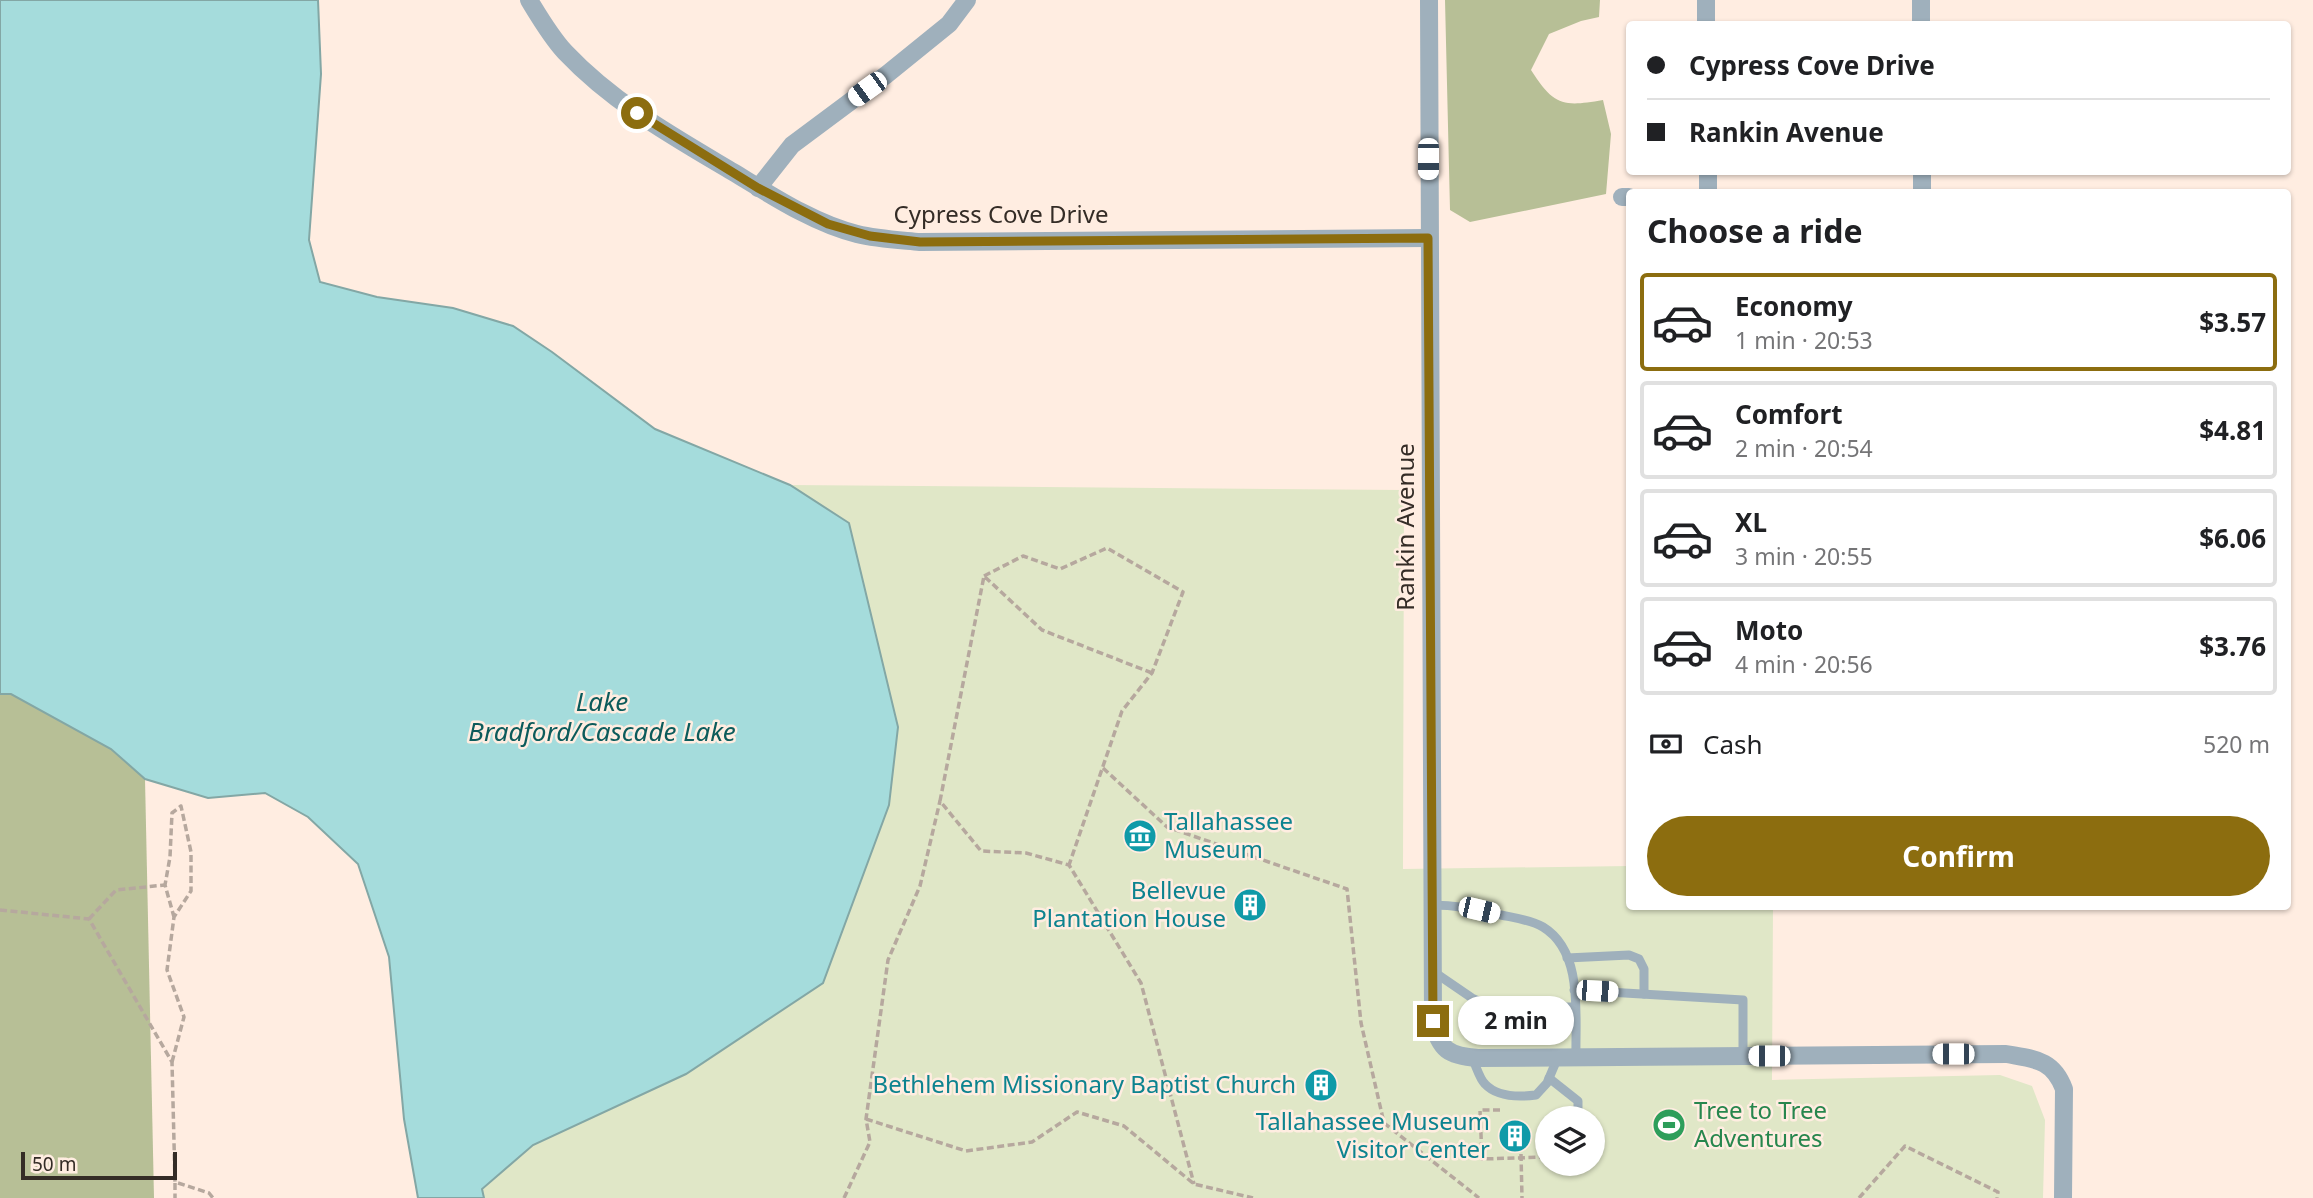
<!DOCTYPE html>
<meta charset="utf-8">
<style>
:root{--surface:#fff;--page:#f6f6f6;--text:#202124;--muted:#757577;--line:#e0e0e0;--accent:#8c6d0f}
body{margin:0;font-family:"Noto Sans",sans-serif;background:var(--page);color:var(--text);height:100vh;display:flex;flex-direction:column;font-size:26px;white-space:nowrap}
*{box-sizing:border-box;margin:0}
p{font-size:23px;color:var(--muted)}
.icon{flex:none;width:38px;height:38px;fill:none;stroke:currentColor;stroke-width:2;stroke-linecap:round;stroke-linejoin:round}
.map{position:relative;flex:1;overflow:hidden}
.drawer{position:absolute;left:1626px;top:189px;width:665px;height:721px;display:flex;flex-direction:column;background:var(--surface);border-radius:7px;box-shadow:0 2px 5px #0004}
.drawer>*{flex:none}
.top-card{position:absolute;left:1626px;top:21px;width:665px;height:154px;border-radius:7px;box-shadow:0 2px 5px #0004;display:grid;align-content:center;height:154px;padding:0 21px;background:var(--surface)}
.controls{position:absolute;left:1535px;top:1106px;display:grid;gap:14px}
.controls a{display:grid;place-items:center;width:70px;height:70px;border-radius:50%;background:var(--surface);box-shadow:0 2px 5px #0004;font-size:35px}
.scale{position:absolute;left:21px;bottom:18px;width:156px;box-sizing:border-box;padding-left:7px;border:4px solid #342c26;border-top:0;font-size:19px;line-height:24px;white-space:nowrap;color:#342c26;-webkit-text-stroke:5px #ffede1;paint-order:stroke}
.end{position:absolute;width:32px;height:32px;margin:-16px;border:9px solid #8c6d0f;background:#fff;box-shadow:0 0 0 4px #fff}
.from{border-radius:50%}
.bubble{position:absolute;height:49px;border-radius:24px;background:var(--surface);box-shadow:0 2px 5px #0004;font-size:23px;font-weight:700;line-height:49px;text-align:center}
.car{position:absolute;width:21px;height:42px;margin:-21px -10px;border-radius:9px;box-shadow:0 0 5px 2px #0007;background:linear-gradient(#fff 24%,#345 0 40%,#fff 0 76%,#345 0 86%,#fff 0)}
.top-card b{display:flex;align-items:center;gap:24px;height:66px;font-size:26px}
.top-card b+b{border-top:2px solid var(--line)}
.top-card i{width:18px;height:18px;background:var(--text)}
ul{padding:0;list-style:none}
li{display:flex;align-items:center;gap:21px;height:98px;margin:0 14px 10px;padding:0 7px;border:4px solid var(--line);border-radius:7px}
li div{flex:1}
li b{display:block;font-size:26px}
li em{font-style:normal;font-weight:700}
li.on{border-color:var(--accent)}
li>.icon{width:63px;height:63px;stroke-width:1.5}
h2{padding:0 21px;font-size:32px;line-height:84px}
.pay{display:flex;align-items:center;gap:18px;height:77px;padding:0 21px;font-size:26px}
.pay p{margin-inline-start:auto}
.cta{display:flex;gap:14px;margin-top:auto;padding:14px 21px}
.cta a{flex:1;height:80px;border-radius:42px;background:var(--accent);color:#fff;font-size:28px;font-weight:700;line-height:80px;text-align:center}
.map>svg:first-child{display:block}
.green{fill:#e0e7c7;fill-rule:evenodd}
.forest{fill:#b7bf96}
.water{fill:#a5dcdc;stroke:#83a7a5;stroke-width:2}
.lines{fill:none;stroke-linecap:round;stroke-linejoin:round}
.path{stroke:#b6a89e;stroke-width:3.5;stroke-dasharray:7 3.5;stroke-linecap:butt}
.service{stroke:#9fb0bc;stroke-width:9}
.minor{stroke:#9fb0bc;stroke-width:18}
.route{stroke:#8c6d0f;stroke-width:9}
.labels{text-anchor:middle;stroke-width:5;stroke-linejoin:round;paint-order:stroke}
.street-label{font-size:24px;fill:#342c26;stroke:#ffede1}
.culture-label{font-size:24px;fill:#0d838f;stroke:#ffede1;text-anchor:end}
.leisure-label{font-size:24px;fill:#27864d;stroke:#ffede1;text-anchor:start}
.water-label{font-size:26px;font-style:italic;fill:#0c5b5b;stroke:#ffede1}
</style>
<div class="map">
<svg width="2313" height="1198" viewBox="0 0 2313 1198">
<rect width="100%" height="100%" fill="#ffede1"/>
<!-- green -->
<path class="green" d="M790,485L1404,490L1403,869L1629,866V906L1773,907L1772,1080L2000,1075L2032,1086L2045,1120L2043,1198H484L482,1189L533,1145L686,1074L849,523ZM1547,1118H1592V1164H1547Z"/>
<!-- forest -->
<g class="forest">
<path d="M1445,0H1600L1599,17L1581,21L1549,34L1531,70C1554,106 1563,107 1603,100L1611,134L1606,194L1470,222L1450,210Z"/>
<path d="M0,694H11L111,749L145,779L154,1198H0Z"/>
</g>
<!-- water -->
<path class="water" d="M0,0H318L321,74L309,240L320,282L377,297L453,308L513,326L552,352L655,429L790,485L849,523L898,727L889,805L823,983L686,1074L533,1145L482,1189L484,1198H418L404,1119L389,957L358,864L308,817L265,793L208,798L145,779L111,749L11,694H0Z"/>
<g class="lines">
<!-- path -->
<g class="path">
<path d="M984,576L1023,556L1060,569L1107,548L1183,592L1152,673L1122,711L1069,865"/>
<path d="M1152,673L1042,630L984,576L940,801L981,851L1026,853L1069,865L1141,983L1194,1184"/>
<path d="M1103,768L1167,827L1347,889L1361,1023L1384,1123L1479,1198"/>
<path d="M0,910L89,919L172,1062L175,1182L209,1193L213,1198"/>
<path d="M89,919L116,890L165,885"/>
<path d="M1520,1040L1523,1020"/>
<path d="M172,1062L184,1017L167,970L174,917L191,891V852L181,806L172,813L170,857L165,885L174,917"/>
<path d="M1500,1110H1480L1482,1159L1547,1157"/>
<path d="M866,1119L966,1151L1032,1142L1077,1112L1124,1126L1194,1184L1253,1198"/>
<path d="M1521,1154L1522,1198"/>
<path d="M175,1183V1198"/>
<path d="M844,1198L870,1142L866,1119L888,960L920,886L940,801"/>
<path d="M1859,1198L1905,1146L1998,1192L1997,1198"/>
</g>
<!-- service -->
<g class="service">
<path d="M1432,905C1457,905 1478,909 1501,915C1515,918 1531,920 1543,927C1584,952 1575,1016 1576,1057"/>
<path d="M1567,958L1629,955L1639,959L1644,969V994"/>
<path d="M1434,972L1472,998L1492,1007H1575"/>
<path d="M1574,990L1743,1000V1056"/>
<path d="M1472,1058C1476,1065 1479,1078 1485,1084C1497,1097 1520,1097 1536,1095L1547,1083L1558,1057"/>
<path d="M1549,1078L1578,1101V1118"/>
</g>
<!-- minor -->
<g class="minor">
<path d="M529,0C540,18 551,37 565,52C613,103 674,137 733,172C771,195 813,223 857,234C877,239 899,240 920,242L1428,238"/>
<path d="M1429,0L1433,1021C1439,1050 1449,1056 1478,1058L2006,1054C2034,1059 2053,1059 2064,1089L2063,1198"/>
<path d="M1706,0V24"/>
<path d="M1921,0V24"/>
<path d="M1708,172V192"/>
<path d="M1922,172V192"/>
<path d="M758,188L792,145L886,75L949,24L967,0"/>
<path d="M1622,197H1629"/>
</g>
</g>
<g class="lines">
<!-- route -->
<path class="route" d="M637,113L758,188L828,224L870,236L920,242L1428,238L1433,1021"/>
</g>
<!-- icons -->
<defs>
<symbol id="museum-disc" viewBox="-11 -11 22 22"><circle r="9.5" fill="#0f9aa8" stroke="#ffede1"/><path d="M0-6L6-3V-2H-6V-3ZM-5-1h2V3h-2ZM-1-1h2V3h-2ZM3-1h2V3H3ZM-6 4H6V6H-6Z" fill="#fff"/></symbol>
<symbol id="building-disc" viewBox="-11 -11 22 22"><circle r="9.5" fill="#0f9aa8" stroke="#ffede1"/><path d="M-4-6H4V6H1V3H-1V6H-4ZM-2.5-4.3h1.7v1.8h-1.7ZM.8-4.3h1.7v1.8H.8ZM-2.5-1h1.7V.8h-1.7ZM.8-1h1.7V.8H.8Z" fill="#fff"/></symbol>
<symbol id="stadium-disc" viewBox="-11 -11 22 22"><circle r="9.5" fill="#2e9e5b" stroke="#ffede1"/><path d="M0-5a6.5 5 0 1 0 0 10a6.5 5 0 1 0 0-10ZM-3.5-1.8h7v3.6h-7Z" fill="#fff"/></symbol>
</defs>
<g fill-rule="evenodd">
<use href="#museum-disc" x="1121" y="817" width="38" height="38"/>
<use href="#building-disc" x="1231" y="886" width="38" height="38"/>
<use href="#building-disc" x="1302" y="1066" width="38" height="38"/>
<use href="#stadium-disc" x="1650" y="1106" width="38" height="38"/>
<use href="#building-disc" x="1496" y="1117" width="38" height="38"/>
</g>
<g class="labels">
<!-- street labels -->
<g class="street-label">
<text x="1001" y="223">Cypress Cove Drive</text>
<text transform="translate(1406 527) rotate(-90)" y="8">Rankin Avenue</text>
</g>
<!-- culture labels -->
<g class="culture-label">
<text x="1164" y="830" text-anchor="start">Tallahassee<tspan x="1164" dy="28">Museum</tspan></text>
<text x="1226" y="899">Bellevue<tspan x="1226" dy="28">Plantation House</tspan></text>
<text x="1296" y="1093">Bethlehem Missionary Baptist Church</text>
<text x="1490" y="1130">Tallahassee Museum<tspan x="1490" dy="28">Visitor Center</tspan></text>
</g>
<!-- leisure labels -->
<g class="leisure-label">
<text x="1694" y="1119">Tree to Tree<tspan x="1694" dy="28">Adventures</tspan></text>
</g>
<!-- water labels -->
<g class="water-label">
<text x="602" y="711">Lake<tspan x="602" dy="30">Bradford/Cascade Lake</tspan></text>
</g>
</g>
</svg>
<div class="controls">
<a><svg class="icon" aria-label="layers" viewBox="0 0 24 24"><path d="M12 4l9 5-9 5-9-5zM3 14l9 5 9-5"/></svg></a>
</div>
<div class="scale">50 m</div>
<i class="end from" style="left:637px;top:113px"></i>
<i class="end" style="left:1433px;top:1021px"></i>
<div class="bubble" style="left:1458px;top:996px;width:116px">2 min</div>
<i class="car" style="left:867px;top:89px;rotate:234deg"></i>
<i class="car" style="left:1428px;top:159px;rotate:180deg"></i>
<i class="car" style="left:1479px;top:910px;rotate:103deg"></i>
<i class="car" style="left:1597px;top:991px;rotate:93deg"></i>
<i class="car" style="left:1953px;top:1054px;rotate:270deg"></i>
<i class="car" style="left:1769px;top:1056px;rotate:270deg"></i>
<div class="top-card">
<b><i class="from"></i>Cypress Cove Drive</b>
<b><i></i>Rankin Avenue</b>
</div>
<section class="drawer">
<h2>Choose a ride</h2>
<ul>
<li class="on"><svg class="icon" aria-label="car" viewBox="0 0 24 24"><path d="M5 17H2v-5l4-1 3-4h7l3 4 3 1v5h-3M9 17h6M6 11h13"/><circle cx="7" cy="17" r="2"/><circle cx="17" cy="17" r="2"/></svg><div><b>Economy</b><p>1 min · 20:53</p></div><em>$3.57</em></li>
<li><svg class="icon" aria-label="car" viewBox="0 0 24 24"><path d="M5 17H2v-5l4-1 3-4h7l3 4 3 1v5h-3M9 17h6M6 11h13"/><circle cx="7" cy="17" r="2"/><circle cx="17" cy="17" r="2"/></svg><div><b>Comfort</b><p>2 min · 20:54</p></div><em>$4.81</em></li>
<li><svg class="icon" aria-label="car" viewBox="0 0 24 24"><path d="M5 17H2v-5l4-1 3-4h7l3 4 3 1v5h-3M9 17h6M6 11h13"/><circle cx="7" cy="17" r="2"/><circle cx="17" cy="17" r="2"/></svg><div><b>XL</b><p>3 min · 20:55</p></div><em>$6.06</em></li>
<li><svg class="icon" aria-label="car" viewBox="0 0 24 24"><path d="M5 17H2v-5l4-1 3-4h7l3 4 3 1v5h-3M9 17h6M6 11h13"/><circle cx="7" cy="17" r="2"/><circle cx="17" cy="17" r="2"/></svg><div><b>Moto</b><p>4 min · 20:56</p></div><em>$3.76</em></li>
</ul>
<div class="pay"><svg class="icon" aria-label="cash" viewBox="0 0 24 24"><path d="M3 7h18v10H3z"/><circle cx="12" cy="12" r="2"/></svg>Cash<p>520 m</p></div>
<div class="cta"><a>Confirm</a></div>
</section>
</div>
